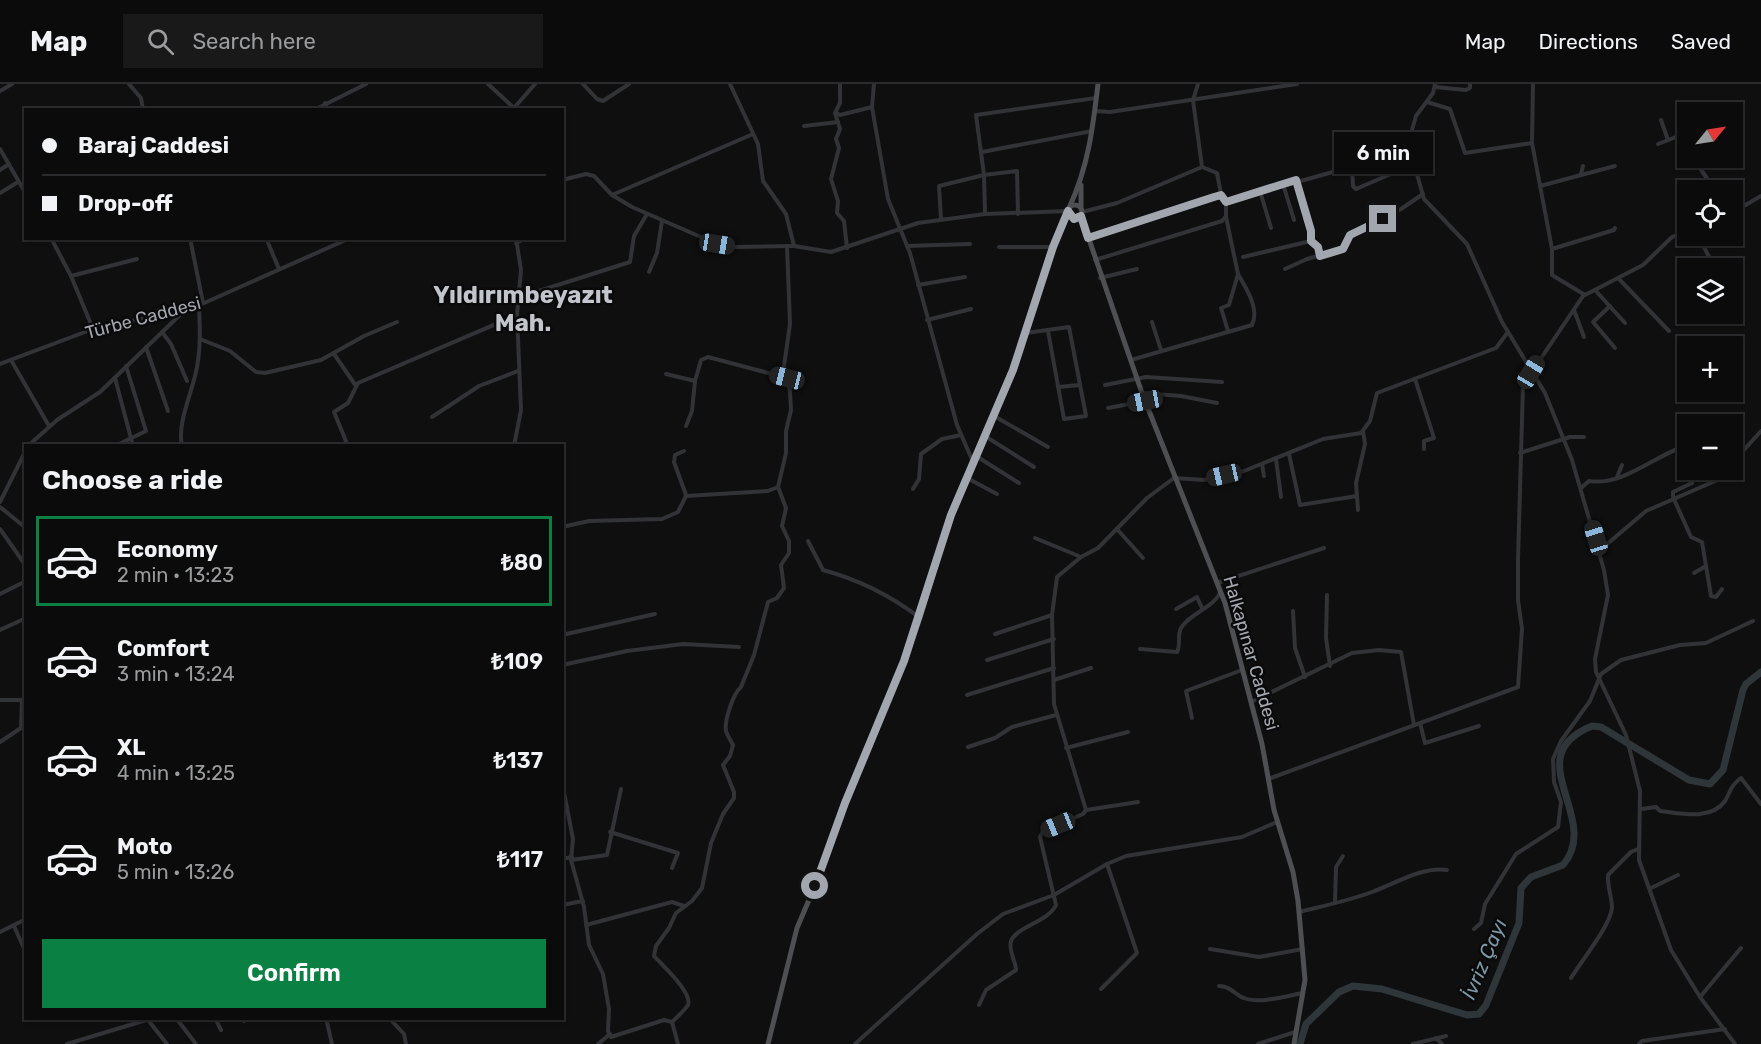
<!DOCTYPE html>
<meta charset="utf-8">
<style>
:root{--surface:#0b0b0c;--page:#19191a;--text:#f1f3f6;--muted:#9a9b9d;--line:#2b2b2d;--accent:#0b8043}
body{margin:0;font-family:Rubik,sans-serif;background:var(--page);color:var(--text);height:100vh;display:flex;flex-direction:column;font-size:22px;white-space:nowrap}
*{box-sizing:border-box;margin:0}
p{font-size:20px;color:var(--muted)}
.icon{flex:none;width:33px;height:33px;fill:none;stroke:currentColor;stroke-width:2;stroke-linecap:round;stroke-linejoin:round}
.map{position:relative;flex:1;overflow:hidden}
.panel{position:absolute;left:24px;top:360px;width:540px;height:576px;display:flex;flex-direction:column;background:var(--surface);border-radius:0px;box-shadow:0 2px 4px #0004,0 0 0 2px var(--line)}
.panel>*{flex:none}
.hud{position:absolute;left:24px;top:24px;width:540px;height:132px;border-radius:0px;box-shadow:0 2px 4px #0004,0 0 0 2px var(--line);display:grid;align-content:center;height:132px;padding:0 18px;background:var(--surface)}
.needle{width:39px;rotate:60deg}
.controls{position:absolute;left:1677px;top:18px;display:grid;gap:12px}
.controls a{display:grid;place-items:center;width:66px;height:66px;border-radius:0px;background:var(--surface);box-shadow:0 2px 4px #0004,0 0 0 2px var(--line);font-size:30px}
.end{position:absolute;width:27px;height:27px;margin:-14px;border:8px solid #a2a7af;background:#111;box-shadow:0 0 0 3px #111}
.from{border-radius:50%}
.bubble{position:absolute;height:42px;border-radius:0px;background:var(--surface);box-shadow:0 2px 4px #0004,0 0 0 2px var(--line);font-size:20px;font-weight:600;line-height:42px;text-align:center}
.car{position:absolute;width:18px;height:36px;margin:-18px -9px;border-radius:8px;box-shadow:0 0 4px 2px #0007;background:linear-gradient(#222 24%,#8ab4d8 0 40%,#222 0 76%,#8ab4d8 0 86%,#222 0)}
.hud b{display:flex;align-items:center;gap:21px;height:57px;font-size:22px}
.hud b+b{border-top:2px solid var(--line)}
.hud i{width:15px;height:15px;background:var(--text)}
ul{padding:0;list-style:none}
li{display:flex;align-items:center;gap:18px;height:90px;margin:0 12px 9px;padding:0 6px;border:3px solid transparent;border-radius:0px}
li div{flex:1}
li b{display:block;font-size:22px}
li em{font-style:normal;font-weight:600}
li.current{border-color:var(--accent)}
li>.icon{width:54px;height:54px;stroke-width:1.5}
h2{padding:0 18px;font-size:27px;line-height:72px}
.action{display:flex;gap:12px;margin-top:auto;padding:12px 18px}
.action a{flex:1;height:69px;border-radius:0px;background:var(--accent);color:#fff;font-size:24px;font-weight:600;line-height:69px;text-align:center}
header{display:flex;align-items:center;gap:36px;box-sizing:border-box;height:84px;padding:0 30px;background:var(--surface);border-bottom:2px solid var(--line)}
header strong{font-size:28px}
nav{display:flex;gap:33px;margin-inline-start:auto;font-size:21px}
.search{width:420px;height:54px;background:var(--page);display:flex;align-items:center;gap:15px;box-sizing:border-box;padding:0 21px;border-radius:0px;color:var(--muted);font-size:22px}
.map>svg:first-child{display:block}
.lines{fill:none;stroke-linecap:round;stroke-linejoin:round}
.river{stroke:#2e363a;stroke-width:7}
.minor{stroke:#323336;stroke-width:4}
.major{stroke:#4d4f53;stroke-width:5}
.route{stroke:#a2a7af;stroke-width:8}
.labels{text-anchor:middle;stroke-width:5;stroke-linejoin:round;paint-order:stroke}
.street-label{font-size:18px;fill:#a2a7af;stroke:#0a0a0b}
.water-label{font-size:20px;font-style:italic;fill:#7c98a6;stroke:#0a0a0b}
.district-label{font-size:24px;font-weight:bold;fill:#c2c6cc;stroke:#0a0a0b}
</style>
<header>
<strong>Map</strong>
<div class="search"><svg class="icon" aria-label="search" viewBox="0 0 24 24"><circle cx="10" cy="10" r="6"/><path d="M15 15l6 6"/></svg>Search here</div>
<nav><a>Map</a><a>Directions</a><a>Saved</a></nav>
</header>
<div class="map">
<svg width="1761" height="960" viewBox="0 0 1761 960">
<rect width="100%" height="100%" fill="#0f0f10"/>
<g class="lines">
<!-- river -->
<path class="river" d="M1300,960L1306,940L1339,908L1353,902L1382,905L1467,931L1479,930L1486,921L1519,839L1521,804L1531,793L1563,781C1603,734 1516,673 1592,642L1601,643L1689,696L1710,700L1723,686L1743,606L1746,600L1761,588"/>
<!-- minor -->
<g class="minor">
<path d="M129,0L141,14L143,26"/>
<path d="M488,0L514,24"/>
<path d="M583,0L597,15L603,17L629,0"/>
<path d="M730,0L758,60L763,97L786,130L794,162L831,168L918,139L985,130L1068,127"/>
<path d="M840,0V19L835,29L840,45L836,55L839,64L831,95L838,117L837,129L844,137L847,164"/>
<path d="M874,0L872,23L888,115L910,169L957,341L973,378"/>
<path d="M1198,0L1193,16L1202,83"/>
<path d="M1435,0L1433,9L1416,32L1412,46L1413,76L1424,115L1467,160L1502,238L1545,309L1572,376L1604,486L1608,511L1595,575L1596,588L1626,651L1640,707L1639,776L1671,866L1700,913L1735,960"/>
<path d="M1533,0L1532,59L1552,165V191L1585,211"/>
<path d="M1435,3L1466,6L1470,4V0"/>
<path d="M0,7L12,0"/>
<path d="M1427,18L1450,25L1465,69L1532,59"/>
<path d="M325,19L327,26"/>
<path d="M514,24L535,0"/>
<path d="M314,26L366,0"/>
<path d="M1095,27L1110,28L1297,0"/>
<path d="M836,29L840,31L872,23"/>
<path d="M1661,36L1668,56"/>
<path d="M804,42L838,38"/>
<path d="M1658,60L1681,51L1688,63"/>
<path d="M0,65L26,110"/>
<path d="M982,68L1092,47"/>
<path d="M1693,74L1715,106"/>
<path d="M0,86L9,80"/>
<path d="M1581,90L1583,82"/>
<path d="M562,96L586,90L594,92L612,111L632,123L717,160L734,163L794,162"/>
<path d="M1283,100L1294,136"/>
<path d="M1540,102L1615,82"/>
<path d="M1260,107L1271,144"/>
<path d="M0,109L18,98"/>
<path d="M612,111L753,50"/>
<path d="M1082,128L1117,119L1202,83L1217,89L1222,115L1226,118L1347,84H1352L1353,102L1356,105L1414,80"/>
<path d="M1732,129L1761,112"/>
<path d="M985,130L984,91L976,31L1096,14"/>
<path d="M1226,133L1238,190L1229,221L1221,224L1228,247"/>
<path d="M941,135L939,102L984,91L1017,87L1018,130"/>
<path d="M1698,152L1715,184"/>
<path d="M51,154L71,192L93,245"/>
<path d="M190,154L203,219"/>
<path d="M266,154L279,185"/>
<path d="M1088,154L1221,111"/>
<path d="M1311,157L1318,163L1320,172"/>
<path d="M516,159L527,154"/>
<path d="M907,162L970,160"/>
<path d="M999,163H1053"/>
<path d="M1552,165L1614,146L1615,144"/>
<path d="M1243,173L1311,157V147L1296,96"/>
<path d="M1095,176L1222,137L1226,132V118"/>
<path d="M1285,185L1307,175L1343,165L1350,151L1401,125L1423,110"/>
<path d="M649,188L657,169L662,137"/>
<path d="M71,192L137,175"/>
<path d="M1100,194L1137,185"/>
<path d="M1618,194L1669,247"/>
<path d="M918,201L965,193"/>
<path d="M1595,206L1625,239"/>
<path d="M517,214L630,178L634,152L647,130"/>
<path d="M1610,222L1593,238L1615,264"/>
<path d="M1574,226L1584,253"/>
<path d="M927,236L971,225"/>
<path d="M1152,238L1161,266"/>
<path d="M162,248L171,260L187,297"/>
<path d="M1026,249L1069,243L1086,332L1064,335L1048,247"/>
<path d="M200,255L230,267L256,288L265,289L321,276L364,252L397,238"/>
<path d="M146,263L168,327"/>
<path d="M334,270L356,302"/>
<path d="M11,276L49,342"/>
<path d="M1131,276L1252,241C1260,225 1246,204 1238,190"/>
<path d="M0,280L93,245L193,224L350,154"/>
<path d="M666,290L695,297"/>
<path d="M115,294L133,362"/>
<path d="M1415,295L1434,354L1424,357V365"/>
<path d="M1105,301L1146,293L1222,298"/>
<path d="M1058,303L1080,301"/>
<path d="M1142,309L1181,312L1217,319"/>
<path d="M1108,324L1145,317"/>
<path d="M994,332L1048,363"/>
<path d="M432,333L479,302L518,287"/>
<path d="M686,342L692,327L695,297L701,276L708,273L787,294"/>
<path d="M985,352L1034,383"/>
<path d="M28,362L57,336L100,308L184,227"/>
<path d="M115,362L146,347L126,282"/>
<path d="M182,362C177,340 191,311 196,288C201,266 200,244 199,222"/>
<path d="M348,362L334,328L348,319L358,299L517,231"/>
<path d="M514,362L521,326L517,231L521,186L516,154"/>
<path d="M684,367L675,371L674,378L686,411"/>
<path d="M1520,369L1570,353H1584"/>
<path d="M1289,370L1300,421L1357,412"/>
<path d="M976,372L1019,399"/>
<path d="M1276,375L1281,413"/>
<path d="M1732,379L1761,347"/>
<path d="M1262,380L1264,392"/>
<path d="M1617,393L1622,381"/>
<path d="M967,394L997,410"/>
<path d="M1692,399L1673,408V413L1691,453L1702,458L1711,512L1716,513L1722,505"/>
<path d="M1581,404L1589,397C1622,402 1652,374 1682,363L1688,356"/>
<path d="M913,405L919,395L921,370L942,355L961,351"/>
<path d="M0,418L26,366"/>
<path d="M0,423L26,444"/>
<path d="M1358,426L1356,399L1365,360L1363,347"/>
<path d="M562,443L589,437L662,435L678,428L686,412L768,407L778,403L786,369V347L791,326L790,307L784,282L790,240L787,162"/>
<path d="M0,445L26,482"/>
<path d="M1117,445L1143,474"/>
<path d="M1035,454L1081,473"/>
<path d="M808,457L823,486C860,496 890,511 920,534"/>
<path d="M1599,467L1646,427L1722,394L1728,386"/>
<path d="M1694,489L1706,482"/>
<path d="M1217,499L1324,464"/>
<path d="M0,510L26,497"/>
<path d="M1327,511L1326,554L1330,582"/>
<path d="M1176,525L1197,513L1202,524"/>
<path d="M1293,527L1295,564L1305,593"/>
<path d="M0,546L26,534"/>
<path d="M995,550L1052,531"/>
<path d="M562,551L655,530"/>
<path d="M1140,565L1177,568C1181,561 1177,552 1181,544C1190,529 1213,524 1220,509"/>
<path d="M987,576L1054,555"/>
<path d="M562,581L627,567L683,560L739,563"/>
<path d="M1054,596L1091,584"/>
<path d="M967,611L1054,584"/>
<path d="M0,616H26"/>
<path d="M1251,618L1352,569L1379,566L1401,568L1414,641"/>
<path d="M1192,634L1186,607L1242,586"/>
<path d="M1420,639L1425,659L1479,642"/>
<path d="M0,658L21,644L22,616"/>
<path d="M968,663L995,654L1012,643L1056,631"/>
<path d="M1066,664L1128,648"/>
<path d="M1271,694L1518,603L1522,545L1518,516V476L1523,301L1583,212L1643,181L1672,153L1688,147"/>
<path d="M562,698L573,755L571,776L584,823L589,861L603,890L609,925L608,947L611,953L664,936L672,938L678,960"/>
<path d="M1641,725L1656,723L1660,727C1680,729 1711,737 1725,717C1731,707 1730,702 1741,694L1761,720"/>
<path d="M1086,726L1138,718"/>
<path d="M610,748L678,769L672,784"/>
<path d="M562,775L572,773"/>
<path d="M571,776L607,771L621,705"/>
<path d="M1651,804L1678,791"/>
<path d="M1335,819L1336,783L1343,772"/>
<path d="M562,821L583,817"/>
<path d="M1299,828C1323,822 1348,817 1372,808C1394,800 1423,782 1447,786"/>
<path d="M586,841L672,818L684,822"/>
<path d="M14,842L26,869"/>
<path d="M1474,845L1481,839L1485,820L1516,770L1558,743L1561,718L1554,698L1553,675L1561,657L1590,617L1601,590L1621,576L1680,561L1706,559L1753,537"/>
<path d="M0,848L26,835"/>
<path d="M1210,865L1259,873L1303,865"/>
<path d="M1571,894C1582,876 1610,842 1612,824C1612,813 1607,802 1608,791L1631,768L1638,765"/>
<path d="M1219,902C1231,902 1235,911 1244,914C1260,920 1287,912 1303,909"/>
<path d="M1101,905L1137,869L1107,780"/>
<path d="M1700,913L1741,864"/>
<path d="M979,921L986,906L1016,886C1016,878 1008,866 1011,857C1016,843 1048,838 1056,821L1040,753L1043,747L1083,730L1086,726L1054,620L1052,531L1057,493L1081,473L1098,464L1147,414L1174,394L1204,396L1244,387L1323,355L1361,349L1370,337L1377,309L1496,264L1508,248"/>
<path d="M176,934L196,960"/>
<path d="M215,934L221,946"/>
<path d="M242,934L244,937"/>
<path d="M326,934L332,960"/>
<path d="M389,934L404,950L406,960"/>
<path d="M148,936L167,960"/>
<path d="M672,938C677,933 685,926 688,921C693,909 662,881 654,872L656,862L669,844L676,829L692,817L702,804L711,759L723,730L734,714V708L723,681L730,672L733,661C731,657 727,651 726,647C724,637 733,610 741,603L754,571L768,518L777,514L784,504L781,481L789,469V457L782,442L786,424L778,403"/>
<path d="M1436,954L1442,960"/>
<path d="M67,960L153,934"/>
<path d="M598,960L610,950"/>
<path d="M855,960L977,850L1003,830L1054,811L1107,780L1126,772L1242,753L1277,738"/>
<path d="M1258,960L1295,948"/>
<path d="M1413,960L1446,952"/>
<path d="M1639,960L1642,957L1725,945"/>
</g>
<!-- major -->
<g class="major">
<path d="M1081,101V124"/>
<circle cx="1075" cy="128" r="7"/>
<path d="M1069,124C1088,84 1093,43 1098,0"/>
<path d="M1081,132L1142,309L1225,519L1262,660L1274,726L1293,788L1298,817L1305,896L1294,960"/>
<path d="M768,960L797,844L823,783L845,719L899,591L920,534L951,431L1013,286L1053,163L1068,127"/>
</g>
</g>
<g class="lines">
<!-- route -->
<path class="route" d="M815,802L845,719L904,577L951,431L1013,286L1053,163L1068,127L1074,135L1081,132L1088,154L1214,113L1221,111L1226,118L1296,96L1311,147V157L1318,163L1320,172L1343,165L1350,151L1383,135"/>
</g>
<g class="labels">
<!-- street labels -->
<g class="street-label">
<text transform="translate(143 234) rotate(-15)" y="6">Türbe Caddesi</text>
<text transform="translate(1251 569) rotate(74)" y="6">Halkapınar Caddesi</text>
</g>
<!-- water labels -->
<g class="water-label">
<text transform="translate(1484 875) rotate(-67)" y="7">İvriz Çayı</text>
</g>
<!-- district labels -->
<g class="district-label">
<text x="523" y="219">Yıldırımbeyazıt<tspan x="523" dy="28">Mah.</tspan></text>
</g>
</g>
</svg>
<div class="controls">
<a><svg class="needle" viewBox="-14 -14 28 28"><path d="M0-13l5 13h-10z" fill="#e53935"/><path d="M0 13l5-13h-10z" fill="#9a9b9d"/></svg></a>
<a><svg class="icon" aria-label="locate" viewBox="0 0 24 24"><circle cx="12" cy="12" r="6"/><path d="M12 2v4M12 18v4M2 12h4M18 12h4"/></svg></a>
<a><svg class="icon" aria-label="layers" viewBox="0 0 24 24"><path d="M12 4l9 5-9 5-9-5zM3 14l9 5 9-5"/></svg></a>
<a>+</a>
<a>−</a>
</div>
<i class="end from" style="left:815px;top:802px"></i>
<i class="end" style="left:1383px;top:135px"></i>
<div class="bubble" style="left:1334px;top:48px;width:99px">6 min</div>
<i class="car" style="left:717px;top:160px;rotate:99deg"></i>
<i class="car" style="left:1531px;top:288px;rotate:31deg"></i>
<i class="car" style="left:787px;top:294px;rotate:284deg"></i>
<i class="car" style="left:1145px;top:317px;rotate:259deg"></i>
<i class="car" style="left:1224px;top:391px;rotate:257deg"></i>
<i class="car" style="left:1596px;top:454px;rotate:343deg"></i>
<i class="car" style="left:1058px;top:741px;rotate:248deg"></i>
<div class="hud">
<b><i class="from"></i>Baraj Caddesi</b>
<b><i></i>Drop-off</b>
</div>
<section class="panel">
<h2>Choose a ride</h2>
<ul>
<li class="current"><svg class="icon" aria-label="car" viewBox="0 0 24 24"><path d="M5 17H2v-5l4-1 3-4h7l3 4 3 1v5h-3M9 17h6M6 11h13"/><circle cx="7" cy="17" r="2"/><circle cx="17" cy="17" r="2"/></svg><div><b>Economy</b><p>2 min · 13:23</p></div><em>₺80</em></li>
<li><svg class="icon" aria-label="car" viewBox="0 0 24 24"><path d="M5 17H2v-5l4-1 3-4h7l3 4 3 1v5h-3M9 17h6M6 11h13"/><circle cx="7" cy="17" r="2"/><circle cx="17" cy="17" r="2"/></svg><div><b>Comfort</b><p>3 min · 13:24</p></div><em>₺109</em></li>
<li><svg class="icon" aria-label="car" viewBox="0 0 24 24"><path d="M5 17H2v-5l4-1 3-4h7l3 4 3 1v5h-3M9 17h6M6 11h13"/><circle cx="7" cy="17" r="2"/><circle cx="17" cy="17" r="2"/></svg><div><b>XL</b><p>4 min · 13:25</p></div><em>₺137</em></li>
<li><svg class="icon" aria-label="car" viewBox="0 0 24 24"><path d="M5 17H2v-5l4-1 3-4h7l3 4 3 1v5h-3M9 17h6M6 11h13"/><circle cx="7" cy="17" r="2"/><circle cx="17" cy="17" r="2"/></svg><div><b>Moto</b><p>5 min · 13:26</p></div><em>₺117</em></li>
</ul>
<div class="action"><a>Confirm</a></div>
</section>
</div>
